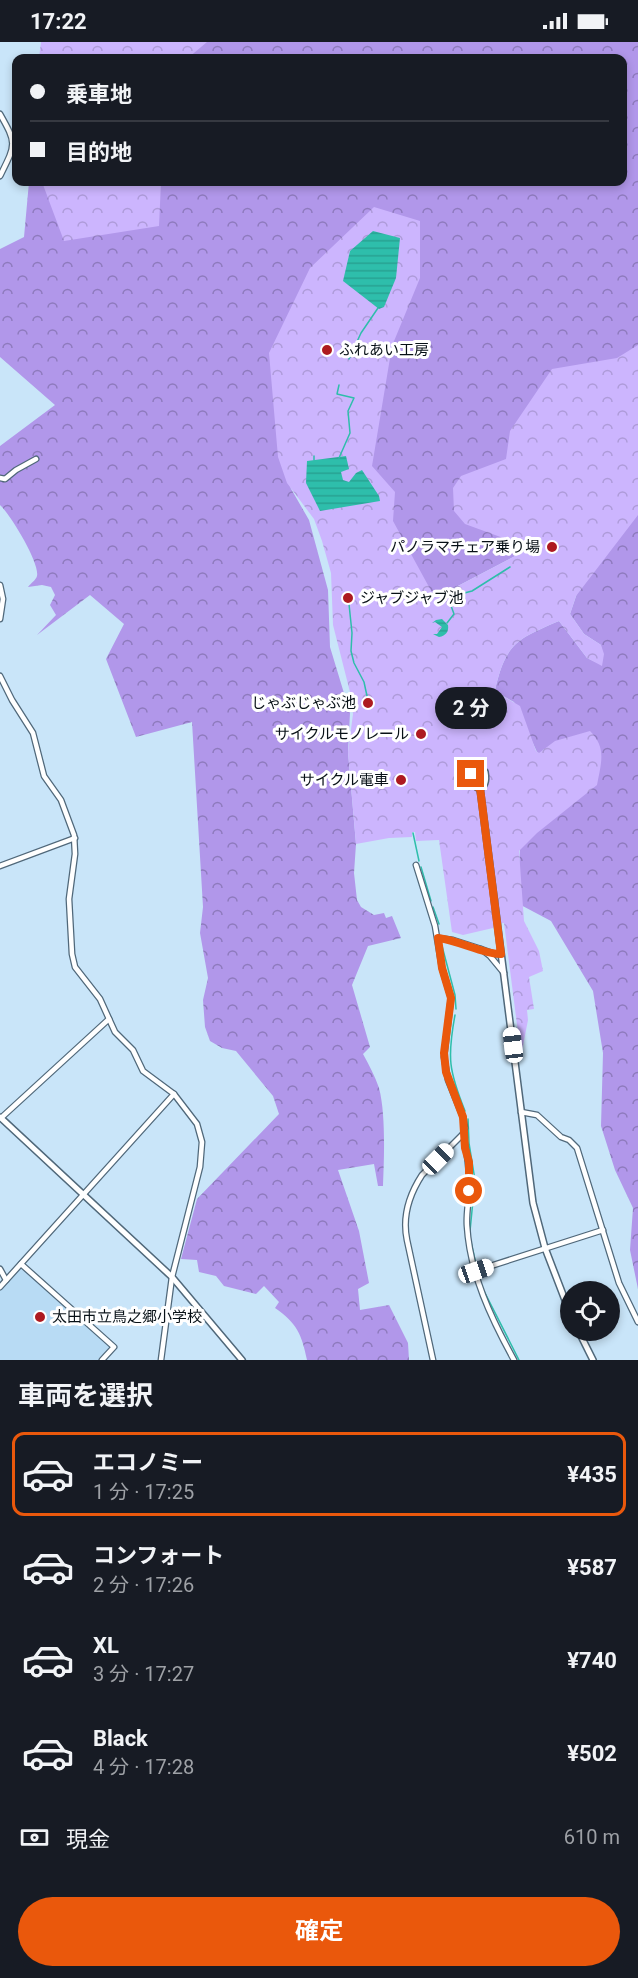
<!DOCTYPE html>
<html lang="ja">
<meta charset="utf-8">
<style>
:root{--surface:#171b24;--page:#242831;--text:#f1f3f6;--muted:#9ea1a6;--line:#363941;--accent:#ea580c}
body{margin:0;font-family:Roboto,"Noto Sans JP",sans-serif;background:var(--page);color:var(--text);height:100vh;display:flex;flex-direction:column;font-size:22px;white-space:nowrap}
*{box-sizing:border-box;margin:0}
p{font-size:20px;color:var(--muted)}
.icon{flex:none;width:33px;height:33px;fill:none;stroke:currentColor;stroke-width:2;stroke-linecap:round;stroke-linejoin:round}
.map{position:relative;height:1318px;overflow:hidden}
.details{display:flex;flex-direction:column;background:var(--surface);flex:1}
.details>*{flex:none}
.guide{position:absolute;left:12px;top:12px;width:615px;height:132px;border-radius:12px;box-shadow:0 3px 9px #0003;display:grid;align-content:center;height:132px;padding:0 18px;background:var(--surface)}
.fabs{position:absolute;left:560px;top:1239px;display:grid;gap:12px}
.fabs a{display:grid;place-items:center;width:60px;height:60px;border-radius:50%;background:var(--surface);box-shadow:0 3px 9px #0003;font-size:30px}
.end{position:absolute;width:27px;height:27px;margin:-14px;border:8px solid #ea580c;background:#fff;box-shadow:0 0 0 3px #fff}
.from{border-radius:50%}
.bubble{position:absolute;height:42px;border-radius:21px;background:var(--surface);box-shadow:0 3px 9px #0003;font-size:20px;font-weight:700;line-height:42px;text-align:center}
.car{position:absolute;width:18px;height:36px;margin:-18px -9px;border-radius:8px;box-shadow:0 0 4px 2px #0007;background:linear-gradient(#fff 24%,#345 0 40%,#fff 0 76%,#345 0 86%,#fff 0)}
.guide b{display:flex;align-items:center;gap:21px;height:57px;font-size:22px}
.guide b+b{border-top:2px solid var(--line)}
.guide i{width:15px;height:15px;background:var(--text)}
ul{padding:0;list-style:none}
li{display:flex;align-items:center;gap:18px;height:84px;margin:0 12px 9px;padding:0 6px;border:3px solid transparent;border-radius:12px}
li div{flex:1}
li b{display:block;font-size:22px}
li em{font-style:normal;font-weight:700}
li.selected{border-color:var(--accent)}
li>.icon{width:54px;height:54px;stroke-width:1.5}
h2{padding:0 18px;font-size:27px;line-height:72px}
.pay{display:flex;align-items:center;gap:15px;height:66px;padding:0 18px;font-size:22px}
.pay p{margin-inline-start:auto}
.button{display:flex;gap:12px;margin-top:auto;padding:12px 18px}
.button a{flex:1;height:69px;border-radius:36px;background:var(--accent);color:#fff;font-size:24px;font-weight:700;line-height:69px;text-align:center}
.status{display:flex;justify-content:space-between;align-items:center;height:42px;padding:0 30px;background:var(--surface);direction:ltr}
.status svg{height:16px;fill:currentColor}
.map>svg:first-child{display:block}
.built{fill:#b8dbf4}
.forest{fill:url(#forest-crowns)}
.park{fill:url(#park-crowns)}
.water{fill:url(#water-rules)}
.lines{fill:none;stroke-linecap:round;stroke-linejoin:round}
.stream{stroke:#2ebeab;stroke-width:1.5}
.minor-casing{stroke:#50687a;stroke-width:7}
.tertiary-casing{stroke:#50687a;stroke-width:8}
.minor{stroke:#fff;stroke-width:4.5}
.tertiary{stroke:#fff;stroke-width:5}
.route{stroke:#ea580c;stroke-width:8}
.poi-dot{fill:#ad1a20;stroke:#fff;stroke-width:2}
.labels{text-anchor:middle;stroke-width:6;stroke-linejoin:round;paint-order:stroke}
.poi-label{font-size:15px;fill:#071016;stroke:#fff;text-anchor:end}
</style>
<div class="status"><b>17:22</b><svg viewBox="0 0 49 12"><path d="M0 12V9h3v3zM5 12V6h3v6zM10 12V3h3v9zM15 12V0h3v12zM26 1h20v11H26zM47 4h2v5h-2z"/></svg></div>
<div class="map">
<svg width="638" height="1318" viewBox="0 0 638 1318">
<defs>
<pattern id="forest-crowns" width="20" height="18" patternUnits="userSpaceOnUse" patternTransform="scale(1.5)"><rect width="20" height="18" fill="#b197ea"/><path d="M2 6a3 3 0 1 1 6 0M12 15a3 3 0 1 1 6 0" fill="none" stroke="#8e7abd"/></pattern>
<pattern id="park-crowns" width="20" height="18" patternUnits="userSpaceOnUse" patternTransform="scale(1.5)"><rect width="20" height="18" fill="#ccb5fe"/><path d="M2 6a3 3 0 1 1 6 0M12 15a3 3 0 1 1 6 0" fill="none" stroke="#ae9bd9"/></pattern>
<pattern id="water-rules" width="6" height="5" patternUnits="userSpaceOnUse" patternTransform="scale(1.5)"><rect width="6" height="5" fill="#2ebeab"/><path d="M0 2.5h6" fill="none" stroke="#27a292"/></pattern>
</defs>
<rect width="100%" height="100%" fill="#c9e5f9"/>
<!-- built -->
<path class="built" d="M21,1222L114,1305L102,1318H0V1245Z"/>
<!-- forest -->
<g class="forest">
<path d="M49,0H638V311L519,497V512L435,556L290,445L309,478L328,548L330,605L350,671L348,710L356,802L354,831L357,858L361,865L374,873L384,871L386,876L392,874L401,896L368,904L352,943L370,1005L363,1012C369,1023 375,1034 379,1046C386,1072 384,1117 383,1144H378L374,1122L338,1128L359,1189L369,1241L358,1247L360,1268L389,1263L408,1301L409,1318H307C302,1293 297,1281 275,1266L279,1260L264,1244L256,1252L224,1244L216,1234L199,1230L197,1218L181,1217L197,1157L279,1072L273,1054L236,1009L222,1006L210,999L205,985L203,958L208,936L200,891L203,865L192,680L136,695L106,617L124,582L90,553L37,593L56,573L50,563L55,553L51,545L42,543L28,545C31,541 36,538 37,534C40,521 10,472 0,463V404L55,363L0,315V207L24,195L29,140H622V16H61Z"/>
<path d="M638,370V1247L630,1208L633,1166L615,1128L601,1084L603,1011L593,949L551,879L517,861L520,806L544,707L540,712L537,710L514,660L498,651L495,648C506,601 517,597 559,579L587,616L602,623L601,603L584,592L570,572Z"/>
</g>
<!-- park -->
<g class="park">
<path d="M41,0H207L188,16H39Z"/>
<path d="M42,140H161L159,184L64,199Z"/>
<path d="M374,165L420,179V236L392,304L372,424L395,450L393,479L435,556L519,512L514,500L465,482L454,469L453,446L461,434L506,417L510,389L552,327L617,316L638,303V473L576,554L570,572L584,592L601,603L604,612L602,624L587,616L559,579C517,597 506,601 495,648L498,651L520,664L536,709L539,711L555,699L590,689C607,706 601,721 597,743L537,791L519,809L524,879L539,909L543,929L529,935L534,967L527,968L528,978L521,1014L504,881L493,882V886L463,893L452,890L439,798L416,799L415,790H412V795L389,796L356,802L348,710L353,672L350,650L333,583L331,531L322,499L314,477L287,441L278,415L269,311L310,226Z"/>
</g>
<!-- water -->
<g class="water">
<path d="M373,189L400,196L396,236L384,265L379,267L343,239L350,209Z"/>
<path d="M346,414L349,427L341,430L343,438L349,440L356,431L362,428L379,454L380,459L320,469L306,441L307,419Z"/>
<path d="M442,577L448,583C449,589 446,594 439,595L433,592H437L442,585L435,580L432,581L436,578Z"/>
</g>
<g class="lines">
<!-- stream -->
<g class="stream">
<path d="M349,317L361,291L378,266"/>
<path d="M339,343L337,352L354,356L348,369L350,391L339,416"/>
<path d="M314,414V418"/>
<path d="M349,562L352,591L351,609L354,621L364,640L367,654"/>
<path d="M447,581L454,572L450,561L457,553L472,549L510,525"/>
<path d="M413,791L419,819"/>
<path d="M421,825L431,859"/>
<path d="M433,865L439,882"/>
<path d="M442,904L455,953L456,967"/>
<path d="M455,973C447,1016 449,1029 465,1069"/>
<path d="M468,1077L469,1101L475,1138L470,1189"/>
<path d="M471,1200L477,1227"/>
<path d="M484,1249L519,1318"/>
</g>
<defs>
<g id="minor">
<path d="M0,72C17,102 16,102 0,134"/>
<path d="M0,436L5,437L16,428L36,417"/>
<path d="M0,543L3,557L0,577"/>
<path d="M0,634L12,658L33,691L44,734L61,758L74,793L75,812L69,857L72,912L75,925L100,957L115,990L133,1008L143,1029L174,1052L197,1082L202,1100L200,1125L172,1235L161,1318"/>
<path d="M416,823L435,884L442,926L451,956L444,1015L448,1038L463,1075L465,1086L463,1092L422,1133C409,1153 402,1174 407,1198L433,1318"/>
<path d="M0,824L75,796"/>
<path d="M438,896L453,898L481,907"/>
<path d="M501,912H495L481,907L490,914L504,931"/>
<path d="M521,1070L537,1073L561,1095L569,1098L577,1106L619,1241L638,1280"/>
<path d="M0,1075L1,1076L109,977"/>
<path d="M463,1092C467,1110 470,1128 469,1147C469,1159 466,1171 467,1184C470,1232 491,1276 514,1318"/>
<path d="M21,1222L114,1305L102,1318"/>
<path d="M0,1227L6,1238"/>
<path d="M475,1229L603,1188"/>
<path d="M0,1245L174,1052"/>
</g>
<g id="tertiary">
<path d="M485,730C489,750 472,752 471,732Z"/>
<path d="M480,746L533,1161L545,1206L570,1271"/>
<path d="M1,1076L172,1235L242,1318"/>
<path d="M578,1288L593,1318"/>
</g>
</defs>
<!-- minor casing -->
<use href="#minor" class="minor-casing"/>
<!-- tertiary casing -->
<use href="#tertiary" class="tertiary-casing"/>
<!-- minor -->
<use href="#minor" class="minor"/>
<!-- tertiary -->
<use href="#tertiary" class="tertiary"/>
</g>
<g class="lines">
<!-- route -->
<path class="route" d="M469,1149V1120L465,1106L463,1075L446,1030L444,1011L451,956L442,926L438,896C458,898 485,913 501,912L480,746L473,743L471,732"/>
</g>
<!-- markers -->
<g class="poi-dot">
<circle cx="327" cy="308" r="6"/>
<circle cx="552" cy="505" r="6"/>
<circle cx="348" cy="556" r="6"/>
<circle cx="368" cy="661" r="6"/>
<circle cx="421" cy="692" r="6"/>
<circle cx="401" cy="738" r="6"/>
<circle cx="40" cy="1275" r="6"/>
</g>
<g class="labels">
<!-- poi labels -->
<g class="poi-label">
<text x="339" y="313" text-anchor="start">ふれあい工房</text>
<text x="540" y="510">パノラマチェア乗り場</text>
<text x="360" y="561" text-anchor="start">ジャブジャブ池</text>
<text x="356" y="666">じゃぶじゃぶ池</text>
<text x="409" y="697">サイクルモノレール</text>
<text x="389" y="743">サイクル電車</text>
<text x="52" y="1280" text-anchor="start">太田市立鳥之郷小学校</text>
</g>
</g>
</svg>
<div class="fabs">
<a><svg class="icon" aria-label="locate" viewBox="0 0 24 24"><circle cx="12" cy="12" r="6"/><path d="M12 2v4M12 18v4M2 12h4M18 12h4"/></svg></a>
</div>
<i class="end from" style="left:469px;top:1149px"></i>
<i class="end" style="left:471px;top:732px"></i>
<div class="bubble" style="left:435px;top:645px;width:72px">2 分</div>
<i class="car" style="left:513px;top:1003px;rotate:353deg"></i>
<i class="car" style="left:438px;top:1117px;rotate:45deg"></i>
<i class="car" style="left:476px;top:1229px;rotate:71deg"></i>
<div class="guide">
<b><i class="from"></i>乗車地</b>
<b><i></i>目的地</b>
</div>
</div>
<section class="details">
<h2>車両を選択</h2>
<ul>
<li class="selected"><svg class="icon" aria-label="car" viewBox="0 0 24 24"><path d="M5 17H2v-5l4-1 3-4h7l3 4 3 1v5h-3M9 17h6M6 11h13"/><circle cx="7" cy="17" r="2"/><circle cx="17" cy="17" r="2"/></svg><div><b>エコノミー</b><p>1 分 · 17:25</p></div><em>¥435</em></li>
<li><svg class="icon" aria-label="car" viewBox="0 0 24 24"><path d="M5 17H2v-5l4-1 3-4h7l3 4 3 1v5h-3M9 17h6M6 11h13"/><circle cx="7" cy="17" r="2"/><circle cx="17" cy="17" r="2"/></svg><div><b>コンフォート</b><p>2 分 · 17:26</p></div><em>¥587</em></li>
<li><svg class="icon" aria-label="car" viewBox="0 0 24 24"><path d="M5 17H2v-5l4-1 3-4h7l3 4 3 1v5h-3M9 17h6M6 11h13"/><circle cx="7" cy="17" r="2"/><circle cx="17" cy="17" r="2"/></svg><div><b>XL</b><p>3 分 · 17:27</p></div><em>¥740</em></li>
<li><svg class="icon" aria-label="car" viewBox="0 0 24 24"><path d="M5 17H2v-5l4-1 3-4h7l3 4 3 1v5h-3M9 17h6M6 11h13"/><circle cx="7" cy="17" r="2"/><circle cx="17" cy="17" r="2"/></svg><div><b>Black</b><p>4 分 · 17:28</p></div><em>¥502</em></li>
</ul>
<div class="pay"><svg class="icon" aria-label="cash" viewBox="0 0 24 24"><path d="M3 7h18v10H3z"/><circle cx="12" cy="12" r="2"/></svg>現金<p>610 m</p></div>
<div class="button"><a>確定</a></div>
</section>
